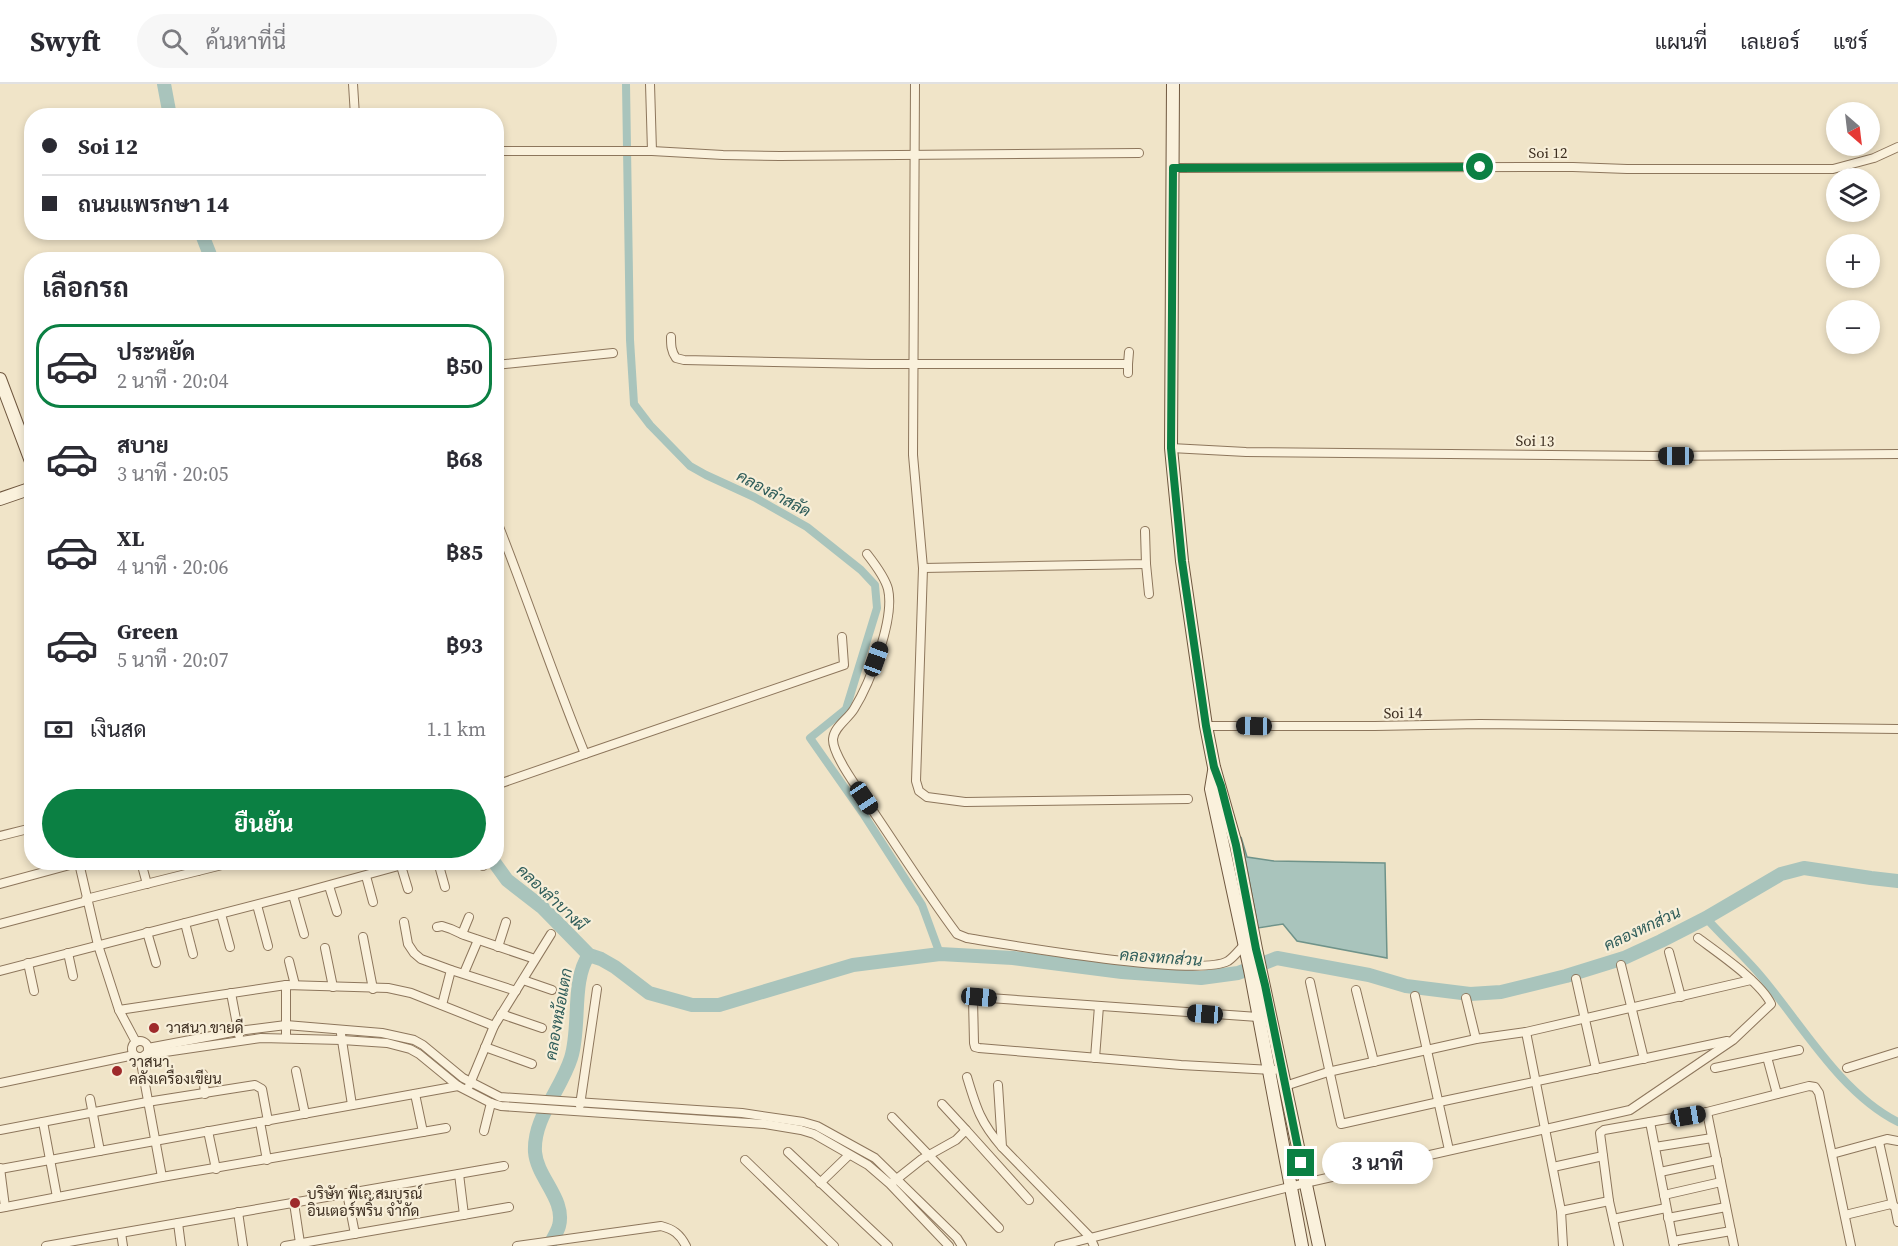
<!DOCTYPE html>
<html lang="th">
<meta charset="utf-8">
<style>
:root{--surface:#fff;--page:#f7f7f7;--text:#2b2b33;--muted:#7c7c81;--line:#e1e1e2;--accent:#0b8043}
body{margin:0;font-family:"Source Serif 4",Sarabun,serif;background:var(--page);color:var(--text);height:100vh;display:flex;flex-direction:column;font-size:22px;white-space:nowrap}
*{box-sizing:border-box;margin:0}
p{font-size:20px;color:var(--muted)}
.icon{flex:none;width:33px;height:33px;fill:none;stroke:currentColor;stroke-width:2;stroke-linecap:round;stroke-linejoin:round}
.map{position:relative;flex:1;overflow:hidden}
.details{position:absolute;left:24px;top:168px;width:480px;height:618px;display:flex;flex-direction:column;background:var(--surface);border-radius:24px;box-shadow:0 3px 9px #0003}
.details>*{flex:none}
.banner{position:absolute;left:24px;top:24px;width:480px;height:132px;border-radius:24px;box-shadow:0 3px 9px #0003;display:grid;align-content:center;height:132px;padding:0 18px;background:var(--surface)}
.needle{width:39px;rotate:152deg}
.fabs{position:absolute;left:1826px;top:18px;display:grid;gap:12px}
.fabs a{display:grid;place-items:center;width:54px;height:54px;border-radius:50%;background:var(--surface);box-shadow:0 3px 9px #0003;font-size:30px}
.end{position:absolute;width:27px;height:27px;margin:-14px;border:8px solid #0b8043;background:#fff;box-shadow:0 0 0 3px #fff}
.from{border-radius:50%}
.bubble{position:absolute;height:42px;border-radius:21px;background:var(--surface);box-shadow:0 3px 9px #0003;font-size:20px;font-weight:700;line-height:42px;text-align:center}
.car{position:absolute;width:18px;height:36px;margin:-18px -9px;border-radius:8px;box-shadow:0 0 4px 2px #0007;background:linear-gradient(#222 24%,#8ab4d8 0 40%,#222 0 76%,#8ab4d8 0 86%,#222 0)}
.banner b{display:flex;align-items:center;gap:21px;height:57px;font-size:22px}
.banner b+b{border-top:2px solid var(--line)}
.banner i{width:15px;height:15px;background:var(--text)}
ul{padding:0;list-style:none}
li{display:flex;align-items:center;gap:18px;height:84px;margin:0 12px 9px;padding:0 6px;border:3px solid transparent;border-radius:24px}
li div{flex:1}
li b{display:block;font-size:22px}
li em{font-style:normal;font-weight:700}
li.active{border-color:var(--accent)}
li>.icon{width:54px;height:54px;stroke-width:1.5}
h2{padding:0 18px;font-size:27px;line-height:72px}
.pay{display:flex;align-items:center;gap:15px;height:66px;padding:0 18px;font-size:22px}
.pay p{margin-inline-start:auto}
.primary-button{display:flex;gap:12px;margin-top:auto;padding:12px 18px}
.primary-button a{flex:1;height:69px;border-radius:36px;background:var(--accent);color:#fff;font-size:24px;font-weight:700;line-height:69px;text-align:center}
header{display:flex;align-items:center;gap:36px;box-sizing:border-box;height:84px;padding:0 30px;background:var(--surface);border-bottom:2px solid var(--line)}
header strong{font-size:28px}
nav{display:flex;gap:33px;margin-inline-start:auto;font-size:21px}
.search{width:420px;height:54px;background:var(--page);display:flex;align-items:center;gap:15px;box-sizing:border-box;padding:0 21px;border-radius:33px;color:var(--muted);font-size:22px}
.map>svg:first-child{display:block}
.water{fill:#a9c4bc;stroke:#6f938a;stroke-width:1.5}
.lines{fill:none;stroke-linecap:round;stroke-linejoin:round}
.canal{stroke:#a9c4bc;stroke-width:8}
.river{stroke:#a9c4bc;stroke-width:14}
.street-casing{stroke:#8d765c;stroke-width:10}
.secondary-casing{stroke:#6f573f;stroke-width:14}
.street{stroke:#faf1dc;stroke-width:8}
.secondary{stroke:#faf1dc;stroke-width:12}
.route{stroke:#0b8043;stroke-width:8}
.poi-dot{fill:#9e2a2b;stroke:#f7eed8;stroke-width:2}
.labels{text-anchor:middle;stroke-width:4.5;stroke-linejoin:round;paint-order:stroke}
.street-label{font-size:15px;fill:#3d2e20;stroke:#f7eed8}
.poi-label{font-size:15px;fill:#3d2e20;stroke:#f7eed8;text-anchor:start}
.water-label{font-size:16px;font-style:italic;fill:#2f5d5a;stroke:#f7eed8}
</style>
<header>
<strong>Swyft</strong>
<div class="search"><svg class="icon" aria-label="search" viewBox="0 0 24 24"><circle cx="10" cy="10" r="6"/><path d="M15 15l6 6"/></svg>ค้นหาที่นี่</div>
<nav><a>แผนที่</a><a>เลเยอร์</a><a>แชร์</a></nav>
</header>
<div class="map">
<svg width="1898" height="1162" viewBox="0 0 1898 1162">
<rect width="100%" height="100%" fill="#f0e4c8"/>
<!-- water -->
<path class="water" d="M1241,753L1247,773L1274,777L1385,779L1387,874L1297,857L1283,840L1258,844Z"/>
<g class="lines">
<!-- canal -->
<g class="canal">
<path d="M626,0L630,256L634,320L650,341L690,382L706,391L754,413L807,443L861,486L875,501L877,524L846,625L810,654L864,731L922,821L940,870"/>
<path d="M1706,834C1723,853 1743,871 1760,891C1801,939 1840,1009 1898,1038"/>
</g>
<!-- river -->
<g class="river">
<path d="M164,0L170,32"/>
<path d="M201,148L212,176"/>
<path d="M494,778L507,796L543,824L589,871L601,875L615,883L649,909L692,921H719L853,881L940,870L1013,874L1122,888L1201,894L1238,889L1277,874L1369,891L1406,902L1470,910L1501,908L1566,892L1624,874L1661,857L1706,834L1781,790L1804,784L1871,794L1898,797"/>
<path d="M549,1162C552,1156 557,1149 559,1142C566,1115 537,1094 535,1068C533,1034 561,1006 571,974C581,943 571,896 589,871"/>
</g>
<defs>
<g id="street">
<path d="M353,0L355,32"/>
<path d="M650,0L652,67"/>
<path d="M915,0L913,371L923,484L916,697L919,707L927,713L965,718L1188,715"/>
<path d="M496,67H652L723,71L780,72L1139,69"/>
<path d="M1173,84L1573,83L1627,85H1833L1874,74L1898,63"/>
<path d="M671,253C671,261 671,267 676,274L684,276L871,280H1128L1129,268"/>
<path d="M1128,280V289"/>
<path d="M496,281L613,269"/>
<path d="M1171,364L1246,368L1655,372L1898,370"/>
<path d="M496,435C527,513 553,592 585,670L496,701"/>
<path d="M867,470C874,479 885,493 888,505C895,535 870,599 854,625C848,635 834,643 833,655C832,672 865,714 875,730C902,770 928,811 957,850L967,854C1010,861 1198,894 1228,877C1234,873 1239,866 1244,861"/>
<path d="M1146,480L1149,510"/>
<path d="M923,484L1146,480L1145,447"/>
<path d="M1206,642H1375L1480,640L1898,645"/>
<path d="M585,670L844,581L842,553"/>
<path d="M0,752L32,744"/>
<path d="M141,778L147,800"/>
<path d="M195,778L198,787"/>
<path d="M438,778L445,803"/>
<path d="M480,778L483,782"/>
<path d="M79,779L98,861L119,926L136,958"/>
<path d="M401,782L408,805"/>
<path d="M366,792L373,818"/>
<path d="M0,800L81,778"/>
<path d="M329,802L337,828"/>
<path d="M293,811L304,850"/>
<path d="M86,815L234,778"/>
<path d="M257,821L268,862"/>
<path d="M221,830L230,863"/>
<path d="M404,838L408,860L414,869L421,875L451,886L516,907"/>
<path d="M185,839L193,870"/>
<path d="M0,840L87,817"/>
<path d="M437,843L442,842L451,845L464,851L535,875"/>
<path d="M147,848L156,879"/>
<path d="M462,850L469,833"/>
<path d="M363,853L373,905"/>
<path d="M498,863L506,838"/>
<path d="M325,864L333,903"/>
<path d="M1669,868L1681,913"/>
<path d="M68,869L73,892"/>
<path d="M289,877L295,901"/>
<path d="M28,879L34,907"/>
<path d="M1621,881L1644,975"/>
<path d="M0,887L293,811L413,778"/>
<path d="M464,889L478,856"/>
<path d="M1576,895L1596,985"/>
<path d="M523,896L552,906"/>
<path d="M1310,898L1341,1040L1439,1018L1727,957"/>
<path d="M286,901V954"/>
<path d="M1356,906L1374,978"/>
<path d="M231,909L239,951"/>
<path d="M1415,912L1449,1066"/>
<path d="M1466,914L1476,955"/>
<path d="M442,921L451,886"/>
<path d="M119,926L286,901L388,904L411,909L494,942"/>
<path d="M501,930L542,944"/>
<path d="M1258,933L975,913L973,915L974,959L975,963L979,964L1181,981L1274,986"/>
<path d="M1526,948L1556,1101L1561,1127L1563,1162"/>
<path d="M341,950L352,1021"/>
<circle cx="140" cy="965" r="8"/>
<path d="M485,963L532,980"/>
<path d="M148,964L238,947L286,941L382,949L414,956L423,961L463,994L500,1013L742,1029L803,1038L817,1042L875,1074L957,1154L962,1162"/>
<path d="M145,971L261,954L342,956L387,959L410,965L419,970L458,1002L491,1019L501,1022L765,1040L801,1046L814,1050L868,1081L890,1100L949,1162"/>
<path d="M140,973L162,1093"/>
<path d="M1767,973L1777,1010"/>
<path d="M1095,974L1099,922"/>
<path d="M1715,984L1799,966"/>
<path d="M1847,984L1898,968"/>
<path d="M296,987L305,1030"/>
<path d="M203,990L205,1010"/>
<path d="M967,993C976,1023 980,1038 1002,1063"/>
<path d="M0,999L134,971"/>
<path d="M998,1001L1002,1063L1090,1153L1094,1162"/>
<path d="M469,1002L494,942L551,850"/>
<path d="M1285,1002L1328,988L1476,955L1526,948L1751,896"/>
<path d="M415,1010L423,1048"/>
<path d="M90,1015L100,1067"/>
<path d="M942,1020L966,1046"/>
<path d="M580,1021L597,905"/>
<path d="M1707,1028L1734,1162"/>
<path d="M892,1033L999,1144"/>
<path d="M43,1038L57,1113"/>
<path d="M260,1038L267,1076"/>
<path d="M1650,1038L1674,1162"/>
<path d="M0,1046L147,1018L255,1001L262,1005L268,1037"/>
<path d="M208,1047L216,1085"/>
<path d="M484,1047L491,1019"/>
<path d="M1879,1058L1893,1121"/>
<path d="M1655,1063L1712,1054"/>
<path d="M788,1068L888,1162"/>
<path d="M1832,1070L1887,1055L1898,1057"/>
<path d="M745,1076L834,1162"/>
<path d="M1553,1083L1603,1072"/>
<path d="M0,1084L5,1123"/>
<path d="M0,1085L458,1002"/>
<path d="M1660,1088L1717,1076"/>
<path d="M459,1090L464,1131"/>
<path d="M893,1098L922,1075L956,1056L966,1046L1029,1116"/>
<path d="M820,1099L849,1071"/>
<path d="M347,1109L355,1150"/>
<path d="M1664,1111L1721,1098"/>
<path d="M294,1119L300,1159"/>
<path d="M0,1124L162,1093L446,1044"/>
<path d="M1561,1127L1609,1117"/>
<path d="M238,1128L243,1162"/>
<path d="M1845,1131L1891,1120L1895,1123L1898,1138"/>
<path d="M1668,1134L1726,1123"/>
<path d="M1613,1135L1666,1124"/>
<path d="M178,1139L181,1162"/>
<path d="M121,1149L123,1162"/>
<path d="M1673,1157L1731,1147"/>
<path d="M46,1162L504,1082"/>
<path d="M285,1162L509,1123"/>
<path d="M517,1162L661,1142C673,1145 680,1150 686,1162"/>
<path d="M1059,1162L1305,1099L1630,1026L1733,956L1771,920C1761,898 1718,869 1698,854"/>
<path d="M1619,1162L1609,1117L1600,1049L1604,1046L1707,1028L1809,1002L1815,1003L1819,1009L1851,1162"/>
</g>
<g id="secondary">
<path d="M1173,0L1171,364L1182,477L1206,642L1214,683L1236,761L1256,865L1319,1162"/>
<path d="M0,295L32,380"/>
<path d="M0,415L32,404"/>
<path d="M1214,687L1211,705L1250,886L1302,1162"/>
</g>
</defs>
<!-- street casing -->
<use href="#street" class="street-casing"/>
<!-- secondary casing -->
<use href="#secondary" class="secondary-casing"/>
<!-- street -->
<use href="#street" class="street"/>
<!-- secondary -->
<use href="#secondary" class="secondary"/>
</g>
<g class="lines">
<!-- route -->
<path class="route" d="M1301,1079L1265,901L1256,865L1236,761L1221,702L1214,683L1206,642L1182,477L1171,364L1173,84L1480,83"/>
</g>
<!-- markers -->
<g class="poi-dot">
<circle cx="154" cy="944" r="6"/>
<circle cx="117" cy="987" r="6"/>
<circle cx="295" cy="1119" r="6"/>
</g>
<g class="labels">
<!-- street labels -->
<g class="street-label">
<text x="1548" y="74">Soi 12</text>
<text transform="translate(1535 357) rotate(1)" y="5">Soi 13</text>
<text transform="translate(1403 629) rotate(-1)" y="5">Soi 14</text>
</g>
<!-- poi labels -->
<g class="poi-label">
<text x="166" y="949">วาสนา ขายดี</text>
<text x="129" y="983">วาสนา<tspan x="129" dy="17">คลังเครื่องเขียน</tspan></text>
<text x="307" y="1115">บริษัท พีเอ สมบูรณ์<tspan x="307" dy="17">อินเตอร์พริ้น จำกัด</tspan></text>
</g>
<!-- water labels -->
<g class="water-label">
<text transform="translate(774 409) rotate(28)" y="6">คลองลำสลัด</text>
<text transform="translate(552 813) rotate(43)" y="6">คลองลำบางผี</text>
<text transform="translate(1642 844) rotate(-25)" y="6">คลองหกส่วน</text>
<text transform="translate(1161 873) rotate(4)" y="6">คลองหกส่วน</text>
<text transform="translate(558 930) rotate(-80)" y="6">คลองหม้อแตก</text>
</g>
</g>
</svg>
<div class="fabs">
<a><svg class="needle" viewBox="-14 -14 28 28"><path d="M0-13l5 13h-10z" fill="#e53935"/><path d="M0 13l5-13h-10z" fill="#7c7c81"/></svg></a>
<a><svg class="icon" aria-label="layers" viewBox="0 0 24 24"><path d="M12 4l9 5-9 5-9-5zM3 14l9 5 9-5"/></svg></a>
<a>+</a>
<a>−</a>
</div>
<i class="end from" style="left:1480px;top:83px"></i>
<i class="end" style="left:1301px;top:1079px"></i>
<div class="bubble" style="left:1322px;top:1058px;width:111px">3 นาที</div>
<i class="car" style="left:1676px;top:372px;rotate:270deg"></i>
<i class="car" style="left:876px;top:575px;rotate:20deg"></i>
<i class="car" style="left:1254px;top:642px;rotate:271deg"></i>
<i class="car" style="left:864px;top:714px;rotate:146deg"></i>
<i class="car" style="left:979px;top:913px;rotate:95deg"></i>
<i class="car" style="left:1205px;top:930px;rotate:274deg"></i>
<i class="car" style="left:1688px;top:1032px;rotate:80deg"></i>
<div class="banner">
<b><i class="from"></i>Soi 12</b>
<b><i></i>ถนนแพรกษา 14</b>
</div>
<section class="details">
<h2>เลือกรถ</h2>
<ul>
<li class="active"><svg class="icon" aria-label="car" viewBox="0 0 24 24"><path d="M5 17H2v-5l4-1 3-4h7l3 4 3 1v5h-3M9 17h6M6 11h13"/><circle cx="7" cy="17" r="2"/><circle cx="17" cy="17" r="2"/></svg><div><b>ประหยัด</b><p>2 นาที · 20:04</p></div><em>฿50</em></li>
<li><svg class="icon" aria-label="car" viewBox="0 0 24 24"><path d="M5 17H2v-5l4-1 3-4h7l3 4 3 1v5h-3M9 17h6M6 11h13"/><circle cx="7" cy="17" r="2"/><circle cx="17" cy="17" r="2"/></svg><div><b>สบาย</b><p>3 นาที · 20:05</p></div><em>฿68</em></li>
<li><svg class="icon" aria-label="car" viewBox="0 0 24 24"><path d="M5 17H2v-5l4-1 3-4h7l3 4 3 1v5h-3M9 17h6M6 11h13"/><circle cx="7" cy="17" r="2"/><circle cx="17" cy="17" r="2"/></svg><div><b>XL</b><p>4 นาที · 20:06</p></div><em>฿85</em></li>
<li><svg class="icon" aria-label="car" viewBox="0 0 24 24"><path d="M5 17H2v-5l4-1 3-4h7l3 4 3 1v5h-3M9 17h6M6 11h13"/><circle cx="7" cy="17" r="2"/><circle cx="17" cy="17" r="2"/></svg><div><b>Green</b><p>5 นาที · 20:07</p></div><em>฿93</em></li>
</ul>
<div class="pay"><svg class="icon" aria-label="cash" viewBox="0 0 24 24"><path d="M3 7h18v10H3z"/><circle cx="12" cy="12" r="2"/></svg>เงินสด<p>1.1 km</p></div>
<div class="primary-button"><a>ยืนยัน</a></div>
</section>
</div>
